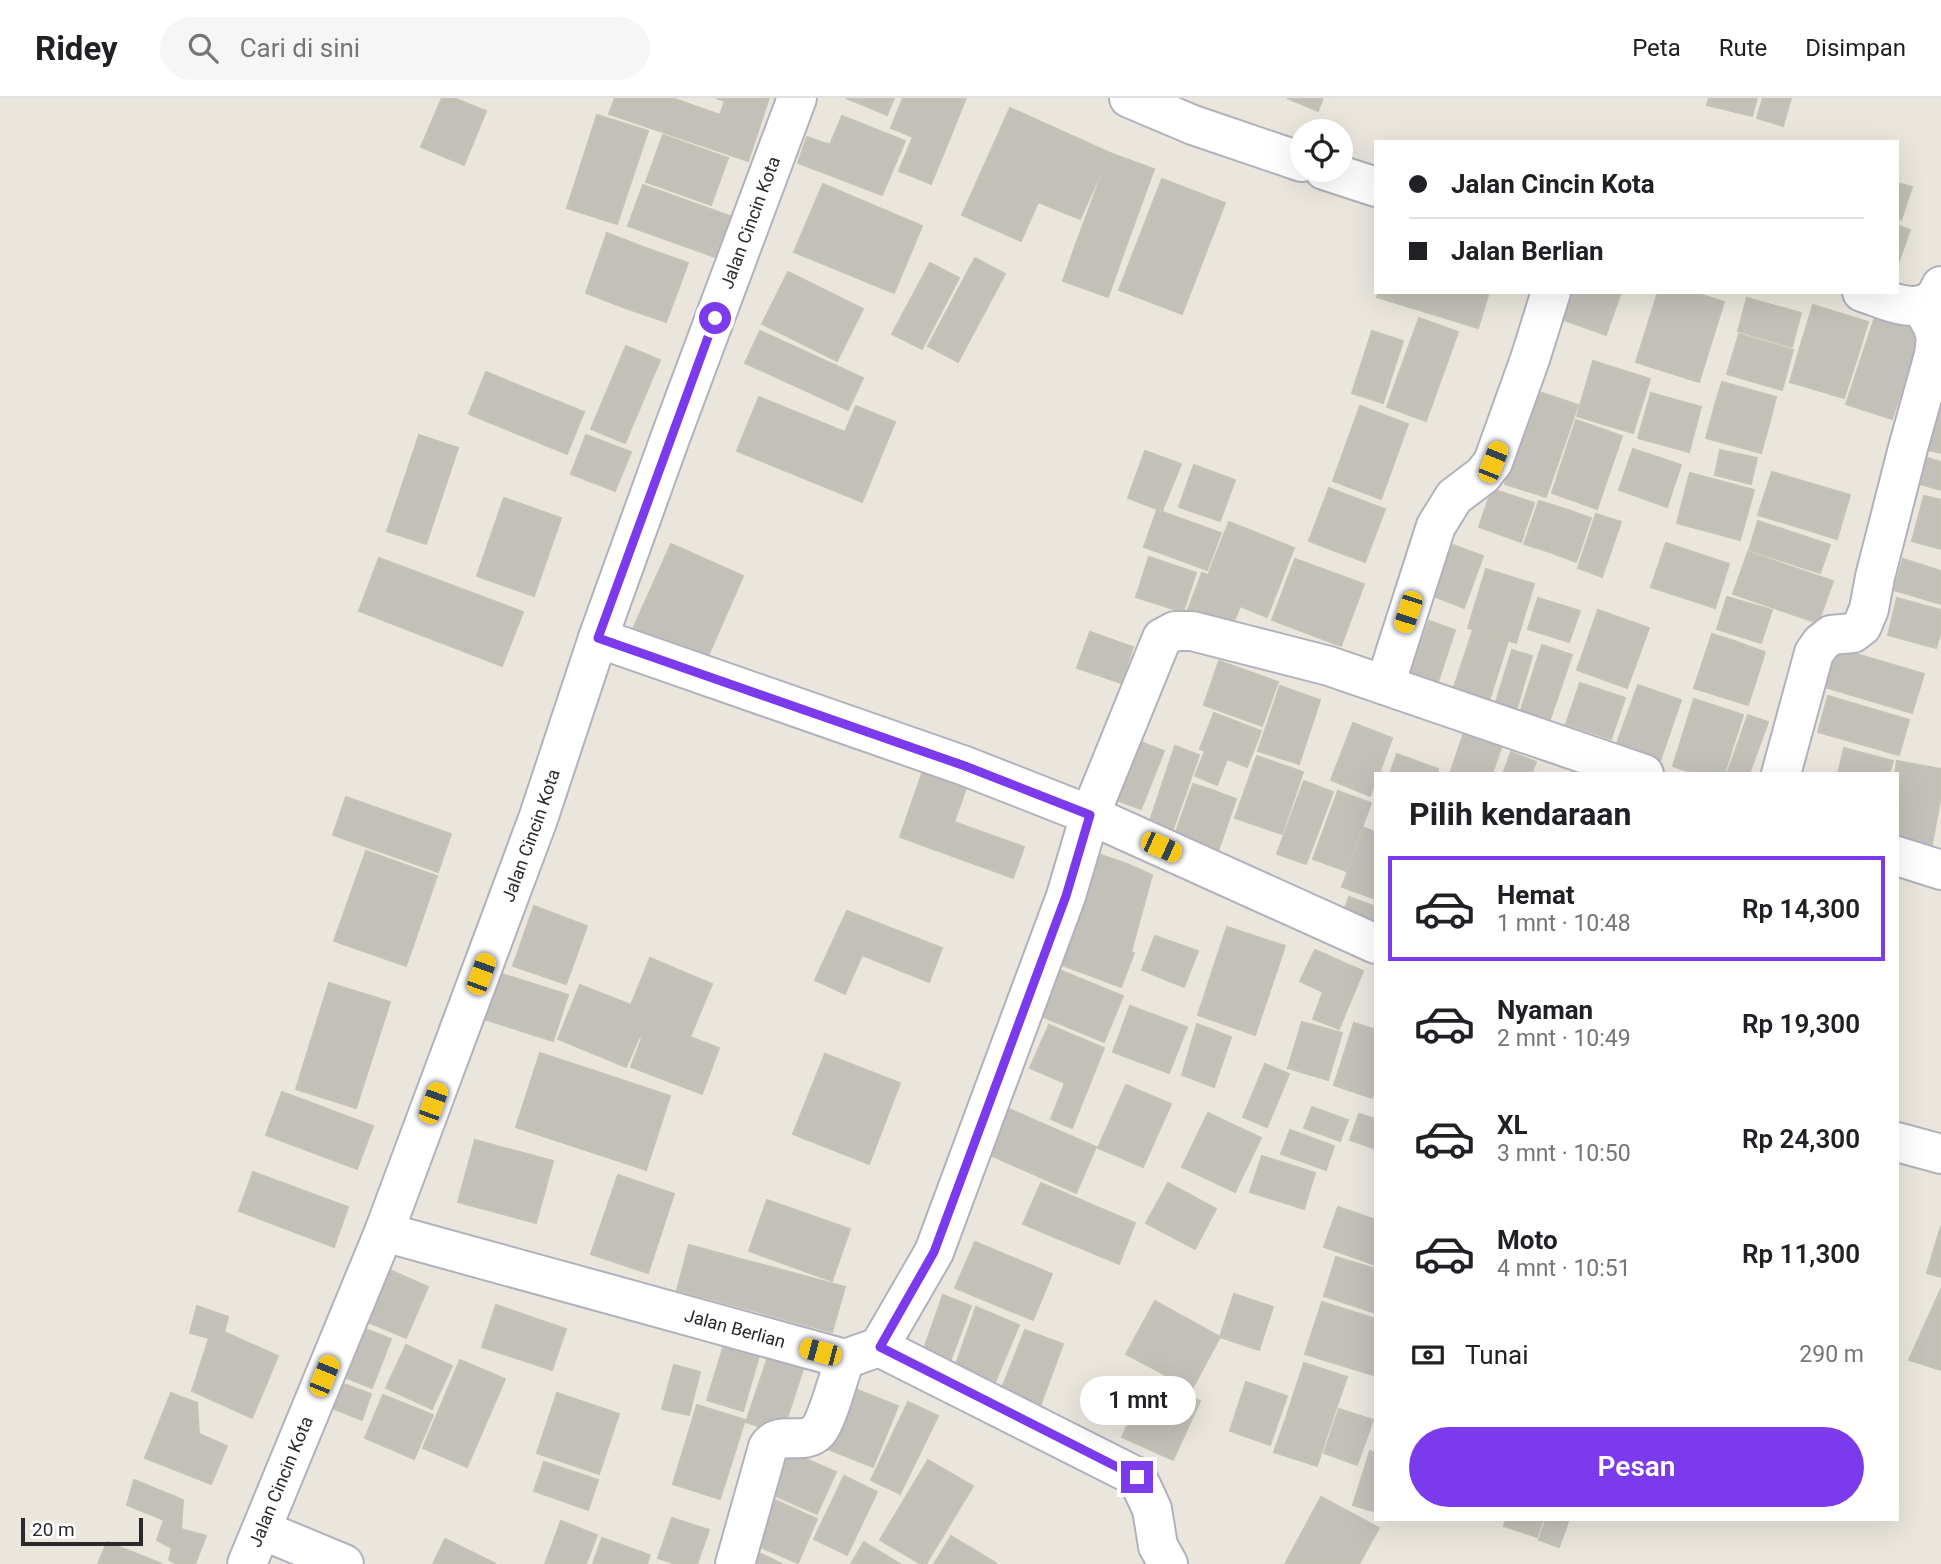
<!DOCTYPE html>
<html lang="id">
<meta charset="utf-8">
<style>
:root{--surface:#fff;--page:#f6f6f6;--text:#202124;--muted:#757577;--line:#e0e0e0;--accent:#7c3aed}
body{margin:0;font-family:Roboto,sans-serif;background:var(--page);color:var(--text);height:100vh;display:flex;flex-direction:column;font-size:26px;white-space:nowrap}
*{box-sizing:border-box;margin:0}
p{font-size:23px;color:var(--muted)}
.icon{flex:none;width:38px;height:38px;fill:none;stroke:currentColor;stroke-width:2;stroke-linecap:round;stroke-linejoin:round}
.map{position:relative;flex:1;overflow:hidden}
.details{position:absolute;left:1374px;top:674px;width:525px;height:749px;display:flex;flex-direction:column;background:var(--surface);border-radius:0px;box-shadow:0 7px 28px #0002}
.details>*{flex:none}
.top-card{position:absolute;left:1374px;top:42px;width:525px;height:154px;border-radius:0px;box-shadow:0 7px 28px #0002;display:grid;align-content:center;height:154px;padding:0 35px;background:var(--surface)}
.buttons{position:absolute;left:1290px;top:21px;display:grid;gap:14px}
.buttons a{display:grid;place-items:center;width:63px;height:63px;border-radius:50%;background:var(--surface);box-shadow:0 7px 28px #0002;font-size:35px}
.scale{position:absolute;left:21px;bottom:18px;width:122px;box-sizing:border-box;padding-left:7px;border:4px solid #2a2a2a;border-top:0;font-size:19px;line-height:24px;white-space:nowrap;color:#2a2a2a;-webkit-text-stroke:5px #fff;paint-order:stroke}
.end{position:absolute;width:32px;height:32px;margin:-16px;border:9px solid #7c3aed;background:#fff;box-shadow:0 0 0 4px #fff}
.from{border-radius:50%}
.bubble{position:absolute;height:49px;border-radius:24px;background:var(--surface);box-shadow:0 7px 28px #0002;font-size:23px;font-weight:600;line-height:49px;text-align:center}
.car{position:absolute;width:21px;height:42px;margin:-21px -10px;border-radius:9px;box-shadow:0 0 5px 2px #0007;background:linear-gradient(#f5c518 24%,#345 0 40%,#f5c518 0 76%,#345 0 86%,#f5c518 0)}
.top-card b{display:flex;align-items:center;gap:24px;height:66px;font-size:26px}
.top-card b+b{border-top:2px solid var(--line)}
.top-card i{width:18px;height:18px;background:var(--text)}
ul{padding:0;list-style:none}
li{display:flex;align-items:center;gap:21px;height:105px;margin:0 14px 10px;padding:0 21px;border:4px solid transparent;border-radius:0px}
li div{flex:1}
li b{display:block;font-size:26px}
li em{font-style:normal;font-weight:600}
li.active{border-color:var(--accent)}
li>.icon{width:63px;height:63px;stroke-width:1.5}
h2{padding:0 35px;font-size:32px;line-height:84px}
.pay{display:flex;align-items:center;gap:18px;height:77px;padding:0 35px;font-size:26px}
.pay p{margin-inline-start:auto}
.cta{display:flex;gap:14px;margin-top:auto;padding:14px 35px}
.cta a{flex:1;height:80px;border-radius:42px;background:var(--accent);color:#fff;font-size:28px;font-weight:600;line-height:80px;text-align:center}
header{display:flex;align-items:center;gap:42px;box-sizing:border-box;height:98px;padding:0 35px;background:var(--surface);border-bottom:2px solid var(--line)}
header strong{font-size:33px}
nav{display:flex;gap:38px;margin-inline-start:auto;font-size:24px}
.search{width:490px;height:63px;background:var(--page);display:flex;align-items:center;gap:18px;box-sizing:border-box;padding:0 24px;border-radius:38px;color:var(--muted);font-size:26px}
.map>svg:first-child{display:block}
.building{fill:#c3c0b9;stroke:#c5c2b7;stroke-width:2}
.lines{fill:none;stroke-linecap:round;stroke-linejoin:round}
.minor-casing{stroke:#b1b1bc;stroke-width:42}
.minor{stroke:#fff;stroke-width:38}
.route{stroke:#7c3aed;stroke-width:9}
.labels{text-anchor:middle;stroke-width:7;stroke-linejoin:round;paint-order:stroke}
.street-label{font-size:18px;fill:#2a2a2a;stroke:#fff}
</style>
<header>
<strong>Ridey</strong>
<div class="search"><svg class="icon" aria-label="search" viewBox="0 0 24 24"><circle cx="10" cy="10" r="6"/><path d="M15 15l6 6"/></svg>Cari di sini</div>
<nav><a>Peta</a><a>Rute</a><a>Disimpan</a></nav>
</header>
<div class="map">
<svg width="1941" height="1466" viewBox="0 0 1941 1466">
<rect width="100%" height="100%" fill="#eae6dd"/>
<!-- building -->
<g class="building">
<path d="M442,0H454L486,13L464,67L421,49Z"/>
<path d="M615,0H672L720,17L725,3L716,0H769L748,63L609,16Z"/>
<path d="M846,0H894L887,17Z"/>
<path d="M903,0H966L931,86L899,73L913,39L891,30Z"/>
<path d="M1287,0H1323L1318,13Z"/>
<path d="M1709,0H1757L1752,18L1707,7Z"/>
<path d="M1763,0H1791L1783,28L1757,20Z"/>
<path d="M1010,10L1068,36L1038,104L980,77Z"/>
<path d="M597,17L648,33L617,126L567,110Z"/>
<path d="M842,18L905,43L882,97L798,65L807,39L830,47Z"/>
<path d="M1068,36L1110,55L1080,121L1038,104Z"/>
<path d="M663,37L728,60L711,107L646,84Z"/>
<path d="M1110,55L1154,71L1121,162L1076,146Z"/>
<path d="M980,77L1038,104L1021,143L962,117Z"/>
<path d="M1162,81L1225,105L1182,216L1119,192Z"/>
<path d="M1897,85L1912,89L1901,122L1897,120Z"/>
<path d="M823,86L922,128L894,195L794,154Z"/>
<path d="M643,87L730,118L715,159L628,128Z"/>
<path d="M1897,127L1910,132L1897,168Z"/>
<path d="M607,135L646,150L625,210L586,195Z"/>
<path d="M1076,146L1121,162L1108,199L1063,183Z"/>
<path d="M646,150L688,165L666,224L625,210Z"/>
<path d="M975,160L1005,176L958,264L928,248Z"/>
<path d="M930,165L959,180L922,251L892,236Z"/>
<path d="M788,174L863,211L837,263L762,226Z"/>
<path d="M1379,194H1489L1478,230L1377,199Z"/>
<path d="M1574,194H1621L1606,237L1564,222Z"/>
<path d="M1658,194H1692L1724,204L1699,284L1636,264Z"/>
<path d="M1747,200L1801,215L1792,249L1738,233Z"/>
<path d="M1813,207L1868,224L1857,260L1802,243Z"/>
<path d="M1875,219L1921,234L1892,321L1846,306Z"/>
<path d="M1419,220L1458,234L1426,323L1387,309Z"/>
<path d="M760,233L863,280L848,312L745,265Z"/>
<path d="M1372,233L1403,243L1383,305L1352,295Z"/>
<path d="M1739,236L1793,252L1782,292L1727,276Z"/>
<path d="M1802,243L1857,260L1844,300L1790,284Z"/>
<path d="M626,248L660,262L625,345L591,331Z"/>
<path d="M1593,263L1650,281L1633,335L1577,318Z"/>
<path d="M486,274L584,314L567,356L469,316Z"/>
<path d="M1722,284L1776,299L1770,323L1715,307Z"/>
<path d="M1536,293L1578,307L1546,399L1505,386Z"/>
<path d="M1651,295L1701,309L1689,354L1638,340Z"/>
<path d="M759,299L845,334L856,308L895,324L862,404L737,353Z"/>
<path d="M1941,299V355L1924,351Z"/>
<path d="M1715,307L1770,323L1761,355L1706,340Z"/>
<path d="M1360,308L1408,326L1381,401L1333,383Z"/>
<path d="M1576,322L1622,338L1597,411L1552,395Z"/>
<path d="M419,337L458,350L426,446L387,433Z"/>
<path d="M586,337L631,354L615,393L571,376Z"/>
<path d="M1633,351L1681,367L1667,409L1619,392Z"/>
<path d="M1720,352L1757,360L1751,386L1715,377Z"/>
<path d="M1145,353L1181,366L1162,413L1128,400Z"/>
<path d="M1924,359L1941,364V392L1916,385Z"/>
<path d="M1194,367L1235,382L1220,423L1179,409Z"/>
<path d="M1772,374L1850,397L1837,441L1758,417Z"/>
<path d="M1690,375L1754,392L1740,442L1677,425Z"/>
<path d="M1329,390L1355,400L1335,453L1309,443Z"/>
<path d="M1492,391L1534,405L1521,444L1479,429Z"/>
<path d="M1924,398L1941,402V451L1912,443Z"/>
<path d="M504,400L561,420L534,498L477,478Z"/>
<path d="M1355,400L1385,411L1365,464L1335,453Z"/>
<path d="M1539,403L1565,411L1550,454L1524,446Z"/>
<path d="M1565,411L1591,420L1576,464L1550,454Z"/>
<path d="M1157,412L1221,435L1207,472L1144,449Z"/>
<path d="M1596,416L1621,424L1602,479L1578,470Z"/>
<path d="M1758,423L1830,447L1820,475L1749,452Z"/>
<path d="M1229,424L1294,450L1267,519L1240,508L1230,534L1186,517L1202,475L1208,477Z"/>
<path d="M1666,445L1729,466L1715,510L1651,489Z"/>
<path d="M671,446L743,478L705,565L632,533Z"/>
<path d="M1453,447L1483,458L1464,510L1433,498Z"/>
<path d="M1748,454L1833,483L1818,525L1733,496Z"/>
<path d="M1149,459L1196,475L1183,514L1136,499Z"/>
<path d="M379,460L523,514L502,568L359,513Z"/>
<path d="M1295,461L1364,486L1341,548L1272,522Z"/>
<path d="M1903,461L1941,473V506L1894,492Z"/>
<path d="M1486,471L1534,486L1516,545L1468,530Z"/>
<path d="M1727,499L1772,512L1761,545L1717,531Z"/>
<path d="M1538,500L1580,513L1569,544L1528,531Z"/>
<path d="M1897,500L1941,512V534L1936,550L1888,537Z"/>
<path d="M1598,512L1649,530L1627,590L1577,572Z"/>
<path d="M1429,523L1455,532L1438,584L1411,575Z"/>
<path d="M1473,532L1508,543L1484,619L1448,607Z"/>
<path d="M1090,534L1133,549L1121,585L1077,570Z"/>
<path d="M1712,536L1734,543L1716,597L1694,590Z"/>
<path d="M1734,543L1765,554L1748,607L1716,597Z"/>
<path d="M1542,547L1572,557L1545,636L1516,627Z"/>
<path d="M1836,550L1924,576L1912,615L1825,589Z"/>
<path d="M1512,552L1532,558L1512,627L1491,620Z"/>
<path d="M1219,563L1278,584L1262,628L1204,607Z"/>
<path d="M1580,585L1625,600L1611,641L1566,626Z"/>
<path d="M1638,587L1681,602L1659,666L1615,651Z"/>
<path d="M1280,588L1320,602L1299,666L1258,653Z"/>
<path d="M1828,598L1909,622L1899,657L1818,634Z"/>
<path d="M1694,601L1743,617L1724,676H1696L1673,668Z"/>
<path d="M1214,615L1261,633L1247,669L1227,661L1217,687L1195,678L1205,653L1200,651Z"/>
<path d="M1748,617L1768,624L1749,676H1727Z"/>
<path d="M1353,625L1392,640L1379,676H1376V683L1370,698L1331,682Z"/>
<path d="M1464,634L1502,647L1492,676H1450Z"/>
<path d="M1128,639L1164,653L1141,711L1105,698Z"/>
<path d="M1175,648L1199,657L1173,731L1150,723Z"/>
<path d="M1844,650L1893,663L1889,676H1838Z"/>
<path d="M1511,654L1536,664L1531,676H1503Z"/>
<path d="M1397,656L1438,671L1437,676H1390Z"/>
<path d="M1257,658L1303,674L1282,736L1235,720Z"/>
<path d="M1897,663L1941,671V697L1930,757L1897,751V676H1895Z"/>
<path d="M925,667L969,682L954,724L1024,749L1013,780L900,739Z"/>
<path d="M1304,683L1333,694L1306,766L1277,756Z"/>
<path d="M1193,686L1212,692L1193,748L1173,742Z"/>
<path d="M1212,692L1236,701L1217,756L1193,748Z"/>
<path d="M1338,693L1371,705L1346,773L1313,761Z"/>
<path d="M346,699L451,736L438,774L333,737Z"/>
<path d="M1364,730L1376,734V801L1342,789Z"/>
<path d="M366,753L437,778L406,868L334,843Z"/>
<path d="M1095,755L1127,766L1152,777L1131,854L1134,855L1121,889L1059,866Z"/>
<path d="M1349,799L1376,809V836L1340,824Z"/>
<path d="M534,808L587,828L566,886L513,868Z"/>
<path d="M847,813L942,850L929,884L862,857L845,896L815,882Z"/>
<path d="M1227,829L1285,848L1255,937L1198,917Z"/>
<path d="M1155,838L1198,853L1184,889L1142,872Z"/>
<path d="M1315,852L1363,873L1339,931L1313,921L1323,894L1300,883Z"/>
<path d="M650,860L712,886L690,939L719,950L702,996L631,969L642,940L639,939L626,969L558,941L580,887L631,907Z"/>
<path d="M1059,872L1123,898L1104,944L1041,918Z"/>
<path d="M496,874L568,897L553,943L481,920Z"/>
<path d="M329,885L390,904L356,1010L296,991Z"/>
<path d="M1130,908L1187,929L1169,975L1113,954Z"/>
<path d="M1302,924L1342,935L1328,982L1288,970Z"/>
<path d="M1354,925L1376,932V988L1372,1000L1334,987Z"/>
<path d="M1197,926L1231,939L1214,989L1182,977Z"/>
<path d="M1049,927L1104,950L1072,1030L1051,1021L1065,985L1030,970Z"/>
<path d="M540,955L670,998L646,1072L516,1029Z"/>
<path d="M825,956L900,985L869,1066L793,1036Z"/>
<path d="M1265,966L1289,976L1267,1029L1243,1019Z"/>
<path d="M1126,987L1171,1006L1143,1069L1098,1050Z"/>
<path d="M282,994L373,1028L357,1071L266,1037Z"/>
<path d="M1312,1009L1348,1022L1340,1043L1304,1030Z"/>
<path d="M1009,1011L1096,1049L1076,1095L988,1056Z"/>
<path d="M1208,1015L1261,1040L1235,1094L1182,1069Z"/>
<path d="M1359,1016L1376,1021V1051L1350,1042Z"/>
<path d="M1290,1032L1334,1048L1326,1072L1281,1056Z"/>
<path d="M475,1042L553,1063L536,1125L458,1104Z"/>
<path d="M1262,1058L1315,1075L1304,1111L1250,1094Z"/>
<path d="M253,1074L348,1109L334,1149L239,1113Z"/>
<path d="M618,1077L674,1096L648,1175L591,1156Z"/>
<path d="M1041,1085L1135,1125L1119,1166L1023,1126Z"/>
<path d="M1168,1085L1216,1111L1195,1151L1146,1125Z"/>
<path d="M767,1102L850,1131L832,1183L749,1153Z"/>
<path d="M1338,1109L1376,1122V1167L1324,1149Z"/>
<path d="M1941,1128V1179L1927,1175Z"/>
<path d="M975,1144L1052,1176L1033,1222L955,1190Z"/>
<path d="M689,1147L845,1189L832,1234L677,1192Z"/>
<path d="M1336,1159L1376,1171V1215L1324,1198Z"/>
<path d="M390,1172L428,1189L406,1240L368,1224Z"/>
<path d="M1941,1191V1272L1909,1262Z"/>
<path d="M1234,1196L1273,1209L1259,1252L1220,1239Z"/>
<path d="M943,1197L971,1208L951,1261L924,1251Z"/>
<path d="M1155,1203L1220,1239L1192,1291L1126,1256Z"/>
<path d="M1322,1204L1376,1221V1278L1305,1256Z"/>
<path d="M496,1207L566,1231L552,1272L482,1249Z"/>
<path d="M197,1208L228,1219L224,1234L278,1258L252,1320L192,1293L209,1240L190,1235Z"/>
<path d="M976,1209L1019,1227L993,1289L953,1275Z"/>
<path d="M353,1226L391,1241L372,1290L334,1275Z"/>
<path d="M1025,1232L1063,1246L1039,1311L1000,1295Z"/>
<path d="M406,1247L452,1268L432,1311L386,1290Z"/>
<path d="M724,1247L759,1258L743,1313L707,1302Z"/>
<path d="M770,1253L805,1265L782,1336L746,1324Z"/>
<path d="M460,1262L505,1281L467,1369L423,1350Z"/>
<path d="M1304,1265L1347,1279L1328,1334L1286,1320Z"/>
<path d="M674,1267L700,1274L689,1317L662,1311Z"/>
<path d="M1149,1281L1200,1303L1173,1362L1122,1339Z"/>
<path d="M333,1282L371,1296L362,1322L324,1307Z"/>
<path d="M1246,1284L1287,1298L1270,1347L1230,1333Z"/>
<path d="M850,1289L898,1308L873,1369L825,1350Z"/>
<path d="M171,1295L197,1305L199,1336L227,1348L211,1386L145,1360Z"/>
<path d="M557,1295L619,1316L599,1376L537,1355Z"/>
<path d="M383,1297L433,1317L414,1361L365,1340Z"/>
<path d="M908,1304L938,1318L900,1396L871,1382Z"/>
<path d="M697,1307L745,1322L720,1401L673,1386Z"/>
<path d="M1339,1311L1373,1322L1357,1367L1324,1355Z"/>
<path d="M1286,1320L1328,1334L1317,1368L1274,1354Z"/>
<path d="M778,1349L836,1374L817,1416L760,1391Z"/>
<path d="M1370,1353L1376,1355V1414L1353,1407Z"/>
<path d="M928,1362L973,1388L926,1466H921L880,1442Z"/>
<path d="M544,1364L598,1382L588,1412L534,1393Z"/>
<path d="M844,1378L877,1394L847,1457L814,1441Z"/>
<path d="M134,1382L183,1402L181,1431L206,1438L195,1466H177L169,1462L172,1450L157,1442L164,1422L127,1407Z"/>
<path d="M1321,1399L1379,1430L1359,1466H1285Z"/>
<path d="M770,1400L817,1421L798,1465L751,1445Z"/>
<path d="M672,1420L709,1432L697,1466H676L658,1460Z"/>
<path d="M1506,1421H1543L1537,1439L1504,1428Z"/>
<path d="M1546,1421H1569L1559,1449L1539,1442Z"/>
<path d="M561,1423L597,1437L586,1466H545Z"/>
<path d="M951,1438L996,1465V1466H934Z"/>
<path d="M602,1440L650,1457L647,1466H593Z"/>
<path d="M445,1441L496,1466H433Z"/>
<path d="M107,1444L162,1466H98Z"/>
<path d="M864,1444L900,1466H851Z"/>
<path d="M757,1454L782,1466H751Z"/>
</g>
<g class="lines">
<defs>
<g id="minor">
<path d="M1129,0L1193,27L1302,64"/>
<path d="M1324,72L1376,89"/>
<path d="M1862,194C1887,202 1928,224 1941,188"/>
<path d="M598,540L965,668L1090,717L1376,846"/>
<path d="M1385,587L1436,428L1454,399L1483,377L1493,364L1530,261L1551,194"/>
<path d="M1781,676L1814,555L1821,545L1831,537L1853,535L1862,528L1869,511L1875,479L1908,350L1934,257L1936,240L1933,229L1921,207"/>
<path d="M1897,758L1941,772"/>
<path d="M1897,1044L1941,1056"/>
<path id="s1" d="M384,1134L845,1261L879,1249L1137,1379L1152,1411L1158,1448L1168,1466"/>
<path d="M879,1249L934,1154L1066,798L1090,717L1162,540L1175,533H1192L1329,568L1644,676"/>
<path d="M262,1432L344,1466"/>
<path id="s2" d="M247,1466L384,1134L538,721L598,540L669,343L797,0"/>
<path d="M735,1466L768,1349C780,1331 804,1349 818,1333C828,1321 839,1277 845,1261"/>
</g>
</defs>
<!-- minor casing -->
<use href="#minor" class="minor-casing"/>
<!-- minor -->
<use href="#minor" class="minor"/>
</g>
<g class="lines">
<!-- route -->
<path class="route" d="M715,220L598,540L965,668L1090,717L1066,798L934,1154L880,1249L1137,1379"/>
</g>
<g class="labels">
<!-- street labels -->
<g class="street-label">
<text dy="6" stroke="none"><textPath href="#s2" startOffset="1433">Jalan Cincin Kota</textPath></text>
<text dy="6" stroke="none"><textPath href="#s2" startOffset="782">Jalan Cincin Kota</textPath></text>
<text dy="6" stroke="none"><textPath href="#s1" startOffset="364">Jalan Berlian</textPath></text>
<text dy="6" stroke="none"><textPath href="#s2" startOffset="89">Jalan Cincin Kota</textPath></text>
</g>
</g>
</svg>
<div class="buttons">
<a><svg class="icon" aria-label="locate" viewBox="0 0 24 24"><circle cx="12" cy="12" r="6"/><path d="M12 2v4M12 18v4M2 12h4M18 12h4"/></svg></a>
</div>
<div class="scale">20 m</div>
<i class="end from" style="left:715px;top:220px"></i>
<i class="end" style="left:1137px;top:1379px"></i>
<div class="bubble" style="left:1080px;top:1278px;width:116px">1 mnt</div>
<i class="car" style="left:1493px;top:364px;rotate:22deg"></i>
<i class="car" style="left:1408px;top:514px;rotate:198deg"></i>
<i class="car" style="left:1161px;top:749px;rotate:114deg"></i>
<i class="car" style="left:481px;top:876px;rotate:20deg"></i>
<i class="car" style="left:433px;top:1005px;rotate:20deg"></i>
<i class="car" style="left:820px;top:1254px;rotate:285deg"></i>
<i class="car" style="left:324px;top:1278px;rotate:22deg"></i>
<div class="top-card">
<b><i class="from"></i>Jalan Cincin Kota</b>
<b><i></i>Jalan Berlian</b>
</div>
<section class="details">
<h2>Pilih kendaraan</h2>
<ul>
<li class="active"><svg class="icon" aria-label="car" viewBox="0 0 24 24"><path d="M5 17H2v-5l4-1 3-4h7l3 4 3 1v5h-3M9 17h6M6 11h13"/><circle cx="7" cy="17" r="2"/><circle cx="17" cy="17" r="2"/></svg><div><b>Hemat</b><p>1 mnt · 10:48</p></div><em>Rp 14,300</em></li>
<li><svg class="icon" aria-label="car" viewBox="0 0 24 24"><path d="M5 17H2v-5l4-1 3-4h7l3 4 3 1v5h-3M9 17h6M6 11h13"/><circle cx="7" cy="17" r="2"/><circle cx="17" cy="17" r="2"/></svg><div><b>Nyaman</b><p>2 mnt · 10:49</p></div><em>Rp 19,300</em></li>
<li><svg class="icon" aria-label="car" viewBox="0 0 24 24"><path d="M5 17H2v-5l4-1 3-4h7l3 4 3 1v5h-3M9 17h6M6 11h13"/><circle cx="7" cy="17" r="2"/><circle cx="17" cy="17" r="2"/></svg><div><b>XL</b><p>3 mnt · 10:50</p></div><em>Rp 24,300</em></li>
<li><svg class="icon" aria-label="car" viewBox="0 0 24 24"><path d="M5 17H2v-5l4-1 3-4h7l3 4 3 1v5h-3M9 17h6M6 11h13"/><circle cx="7" cy="17" r="2"/><circle cx="17" cy="17" r="2"/></svg><div><b>Moto</b><p>4 mnt · 10:51</p></div><em>Rp 11,300</em></li>
</ul>
<div class="pay"><svg class="icon" aria-label="cash" viewBox="0 0 24 24"><path d="M3 7h18v10H3z"/><circle cx="12" cy="12" r="2"/></svg>Tunai<p>290 m</p></div>
<div class="cta"><a>Pesan</a></div>
</section>
</div>
